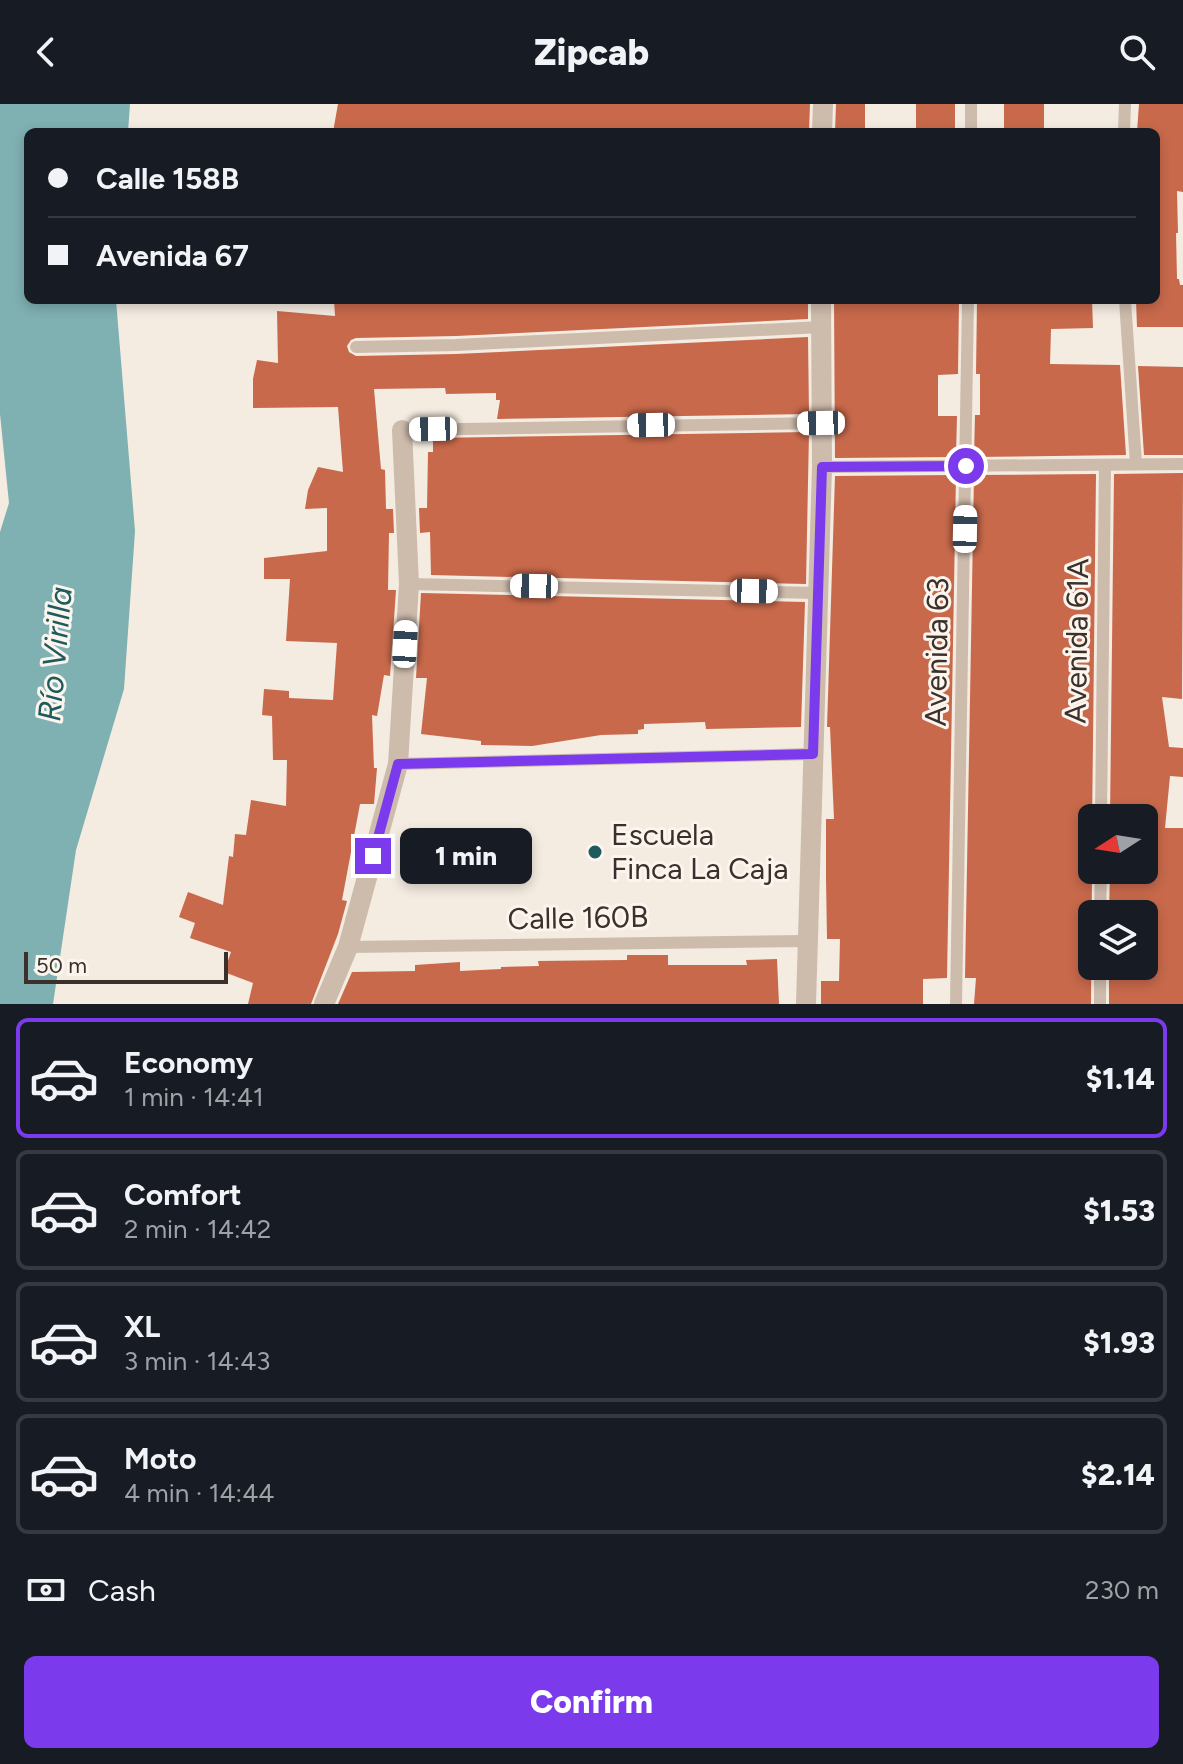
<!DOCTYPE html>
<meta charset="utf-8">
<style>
:root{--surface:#171b24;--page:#20242c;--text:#f1f3f6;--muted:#9ea1a6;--line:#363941;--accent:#7c3aed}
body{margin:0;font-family:Figtree,sans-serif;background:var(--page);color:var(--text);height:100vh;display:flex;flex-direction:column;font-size:30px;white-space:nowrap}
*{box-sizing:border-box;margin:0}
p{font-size:26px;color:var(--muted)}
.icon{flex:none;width:44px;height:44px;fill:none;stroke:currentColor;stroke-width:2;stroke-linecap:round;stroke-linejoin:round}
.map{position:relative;height:900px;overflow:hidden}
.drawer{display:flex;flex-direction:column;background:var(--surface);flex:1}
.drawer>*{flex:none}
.guide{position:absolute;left:24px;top:24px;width:1136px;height:176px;border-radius:12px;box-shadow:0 4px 12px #0003;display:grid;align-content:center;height:176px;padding:0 24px;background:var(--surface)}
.needle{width:52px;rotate:258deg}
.tools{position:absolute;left:1078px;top:700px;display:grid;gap:16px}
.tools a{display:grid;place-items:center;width:80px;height:80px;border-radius:12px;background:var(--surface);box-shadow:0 4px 12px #0003;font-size:40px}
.scale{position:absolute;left:24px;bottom:20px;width:204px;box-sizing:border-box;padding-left:8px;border:4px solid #3b302b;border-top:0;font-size:22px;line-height:28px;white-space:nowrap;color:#3b302b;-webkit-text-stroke:6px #fbf5ee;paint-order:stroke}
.end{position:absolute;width:36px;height:36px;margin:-18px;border:10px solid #7c3aed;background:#fff;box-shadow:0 0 0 4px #fff}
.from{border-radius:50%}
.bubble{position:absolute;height:56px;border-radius:12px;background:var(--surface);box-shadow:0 4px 12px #0003;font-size:26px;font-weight:800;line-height:56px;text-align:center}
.car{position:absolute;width:24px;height:48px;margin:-24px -12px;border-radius:10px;box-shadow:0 0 6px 2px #0007;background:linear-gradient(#fff 24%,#345 0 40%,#fff 0 76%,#345 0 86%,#fff 0)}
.guide b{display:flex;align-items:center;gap:28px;height:76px;font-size:30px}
.guide b+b{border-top:2px solid var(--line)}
.guide i{width:20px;height:20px;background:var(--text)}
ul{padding:14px 0 0;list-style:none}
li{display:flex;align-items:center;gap:24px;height:120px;margin:0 16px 12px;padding:0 8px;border:4px solid var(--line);border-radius:12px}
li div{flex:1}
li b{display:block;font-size:30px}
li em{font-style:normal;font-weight:800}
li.selected{border-color:var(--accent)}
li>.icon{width:72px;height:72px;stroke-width:1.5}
.pay{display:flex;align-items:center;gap:20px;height:88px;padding:0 24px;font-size:30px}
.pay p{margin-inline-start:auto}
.primary-button{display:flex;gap:16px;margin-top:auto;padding:16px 24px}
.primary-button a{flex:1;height:92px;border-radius:12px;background:var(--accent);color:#fff;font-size:32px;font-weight:800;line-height:92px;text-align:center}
header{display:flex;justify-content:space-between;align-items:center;height:104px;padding:0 24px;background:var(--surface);font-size:36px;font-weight:800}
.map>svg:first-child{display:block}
.water{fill:#7fb0b2}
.building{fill:#c8694b}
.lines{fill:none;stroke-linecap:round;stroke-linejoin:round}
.lane{stroke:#cdbbac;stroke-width:12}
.street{stroke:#cdbbac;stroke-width:20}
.route{stroke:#7c3aed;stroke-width:10}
.poi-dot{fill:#1f5a5e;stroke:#fbf5ee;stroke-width:3}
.labels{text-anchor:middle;stroke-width:6;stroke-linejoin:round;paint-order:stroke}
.street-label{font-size:30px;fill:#3b302b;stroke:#fbf5ee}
.poi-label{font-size:30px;fill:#3b302b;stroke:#fbf5ee;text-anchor:start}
.water-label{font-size:32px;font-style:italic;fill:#1f5a5e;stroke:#fbf5ee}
</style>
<header><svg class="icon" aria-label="back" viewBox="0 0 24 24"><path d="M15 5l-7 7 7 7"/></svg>Zipcab<svg class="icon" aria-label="search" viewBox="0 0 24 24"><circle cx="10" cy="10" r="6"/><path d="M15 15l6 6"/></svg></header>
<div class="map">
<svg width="1183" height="900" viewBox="0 0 1183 900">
<rect width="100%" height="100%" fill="#f4ebe1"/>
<!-- water -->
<path class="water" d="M0,0H130L128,28H28V196H116L135,427L124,585L76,746L53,900H0V428L9,399L0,310Z"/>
<!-- building -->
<g class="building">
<path d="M338,0H810L809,28H396L372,26V28H333Z"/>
<path d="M836,0H865V28H835Z"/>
<rect x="916" y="0" width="39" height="28"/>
<rect x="1004" y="0" width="40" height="28"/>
<path d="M1139,0H1183V88L1177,87L1178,129H1176L1177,175H1179L1180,181H1183V223H1137L1136,196H1156V28H1137Z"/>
<path d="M334,196H808V215L456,232L356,234L351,236L347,242L349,248L356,252L456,250L808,233L809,310L497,315L500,296H496V289L446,290L445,284L374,285L381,365L385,366L386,405H393L394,429H389L388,486H396L390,572L384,571L377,612L372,611L374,664H377L374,700H360L342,796L347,797L338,830L311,900H248L253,879L224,868L231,848L190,834L195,819L179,813L188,788L223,801L229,752L233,753L235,730L246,731L251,696L286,702L287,656H273L272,612L262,611L264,585L289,587V594L333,596L337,539L286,537L290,475H264V454L327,447V404L305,405L308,386L318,363L343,368L338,303L253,304V275L257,256L278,259L277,207L335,212Z"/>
<path d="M834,196H959L958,270L938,271V312H957L956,353L835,354Z"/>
<path d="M977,196H1092L1093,224L1051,225L1050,260L1120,261L1126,351L974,353L975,311H980V270H976Z"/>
<path d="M1138,262L1183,263V351H1144Z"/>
<path d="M809,328L806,480L431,471L430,428L420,429L419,404H427L428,348H433V334Z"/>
<path d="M1183,369L1182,595L1162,593L1169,643L1183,644V673L1170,672L1165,724H1183V900H1109V862H1144V810H1109L1110,766H1144V714H1110L1114,370Z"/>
<path d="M1096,370L1092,724L1086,723L1085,766H1092L1091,900H974L976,874H965L974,371Z"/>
<path d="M956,371L947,874L923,875V900H821V877H839L840,835H827L826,774V715H834L830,623H827L835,372Z"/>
<path d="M421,489L805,498L801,623L706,625L705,618L644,620V625L638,626V630L601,631L532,642L481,641V637L421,630L427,574H416Z"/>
<path d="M627,851H668V861H747L746,856L777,855L779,900H338L352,868L415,867V861L460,858V867L501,865V863L539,862L538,857L627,856Z"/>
</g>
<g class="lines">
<!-- lane -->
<g class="lane">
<path d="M971,28V0"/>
<path d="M1124,28L1125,0"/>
<path d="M1125,196L1136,360"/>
<path d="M356,243L456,241L821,223"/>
<path d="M402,326L821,319"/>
<path d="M822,363L1183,360"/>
<path d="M409,480L817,489"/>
<path d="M398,660L813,650"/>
<path d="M1101,714L1105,361"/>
<path d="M1100,810L1101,766"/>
<path d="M348,843L808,837"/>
<path d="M956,900L968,196"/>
<path d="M1100,900V862"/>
</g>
<!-- street -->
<g class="street">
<path d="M822,28L823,0"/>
<path d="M324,900L348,843L398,660L409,480L402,326"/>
<path d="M806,900L822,363L821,196"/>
</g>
</g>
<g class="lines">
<!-- route -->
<path class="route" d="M373,752L398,660L813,650L822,363L966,362"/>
</g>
<!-- markers -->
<circle class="poi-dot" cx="595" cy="748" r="8"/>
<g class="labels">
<!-- street labels -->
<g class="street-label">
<text transform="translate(1077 537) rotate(-89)" y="10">Avenida 61A</text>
<text transform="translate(937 548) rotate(-89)" y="10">Avenida 63</text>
<text transform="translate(578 814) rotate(-1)" y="10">Calle 160B</text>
</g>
<!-- poi labels -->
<g class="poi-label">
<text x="611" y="741">Escuela<tspan x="611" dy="34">Finca La Caja</tspan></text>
</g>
<!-- water labels -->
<g class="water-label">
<text transform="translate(55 550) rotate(-85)" y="11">Río Virilla</text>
</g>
</g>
</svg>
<div class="tools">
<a><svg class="needle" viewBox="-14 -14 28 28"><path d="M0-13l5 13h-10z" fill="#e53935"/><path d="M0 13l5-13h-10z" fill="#9ea1a6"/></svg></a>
<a><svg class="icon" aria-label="layers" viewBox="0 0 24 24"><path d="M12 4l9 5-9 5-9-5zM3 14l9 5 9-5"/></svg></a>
</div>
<div class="scale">50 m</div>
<i class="end from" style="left:966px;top:362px"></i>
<i class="end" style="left:373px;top:752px"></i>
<div class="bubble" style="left:400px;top:724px;width:132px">1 min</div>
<i class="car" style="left:821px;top:319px;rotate:269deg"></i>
<i class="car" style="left:651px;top:321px;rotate:269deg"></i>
<i class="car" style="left:433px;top:325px;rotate:269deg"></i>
<i class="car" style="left:965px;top:425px;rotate:1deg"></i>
<i class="car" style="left:534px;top:482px;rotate:271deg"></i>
<i class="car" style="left:754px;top:487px;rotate:91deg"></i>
<i class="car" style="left:405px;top:540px;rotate:3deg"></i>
<div class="guide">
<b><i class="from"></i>Calle 158B</b>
<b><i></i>Avenida 67</b>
</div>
</div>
<section class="drawer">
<ul>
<li class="selected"><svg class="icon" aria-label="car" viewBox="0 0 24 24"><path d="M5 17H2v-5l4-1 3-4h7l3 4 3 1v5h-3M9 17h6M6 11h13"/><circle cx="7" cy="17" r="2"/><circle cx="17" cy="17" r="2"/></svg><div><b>Economy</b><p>1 min · 14:41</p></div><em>$1.14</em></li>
<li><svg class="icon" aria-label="car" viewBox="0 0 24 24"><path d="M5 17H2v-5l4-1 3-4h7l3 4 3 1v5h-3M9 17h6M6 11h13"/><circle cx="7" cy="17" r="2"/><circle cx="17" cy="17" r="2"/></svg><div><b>Comfort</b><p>2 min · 14:42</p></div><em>$1.53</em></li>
<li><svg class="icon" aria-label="car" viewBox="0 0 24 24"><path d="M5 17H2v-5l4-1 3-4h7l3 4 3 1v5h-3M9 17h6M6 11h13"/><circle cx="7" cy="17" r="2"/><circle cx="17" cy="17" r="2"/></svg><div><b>XL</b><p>3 min · 14:43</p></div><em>$1.93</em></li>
<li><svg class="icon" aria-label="car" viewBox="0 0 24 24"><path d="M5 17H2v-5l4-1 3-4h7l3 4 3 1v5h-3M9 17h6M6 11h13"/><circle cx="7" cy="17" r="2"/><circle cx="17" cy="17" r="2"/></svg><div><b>Moto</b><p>4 min · 14:44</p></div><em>$2.14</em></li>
</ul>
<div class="pay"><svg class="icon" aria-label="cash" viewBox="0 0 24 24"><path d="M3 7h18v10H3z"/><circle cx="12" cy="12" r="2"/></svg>Cash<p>230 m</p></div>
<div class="primary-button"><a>Confirm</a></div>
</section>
